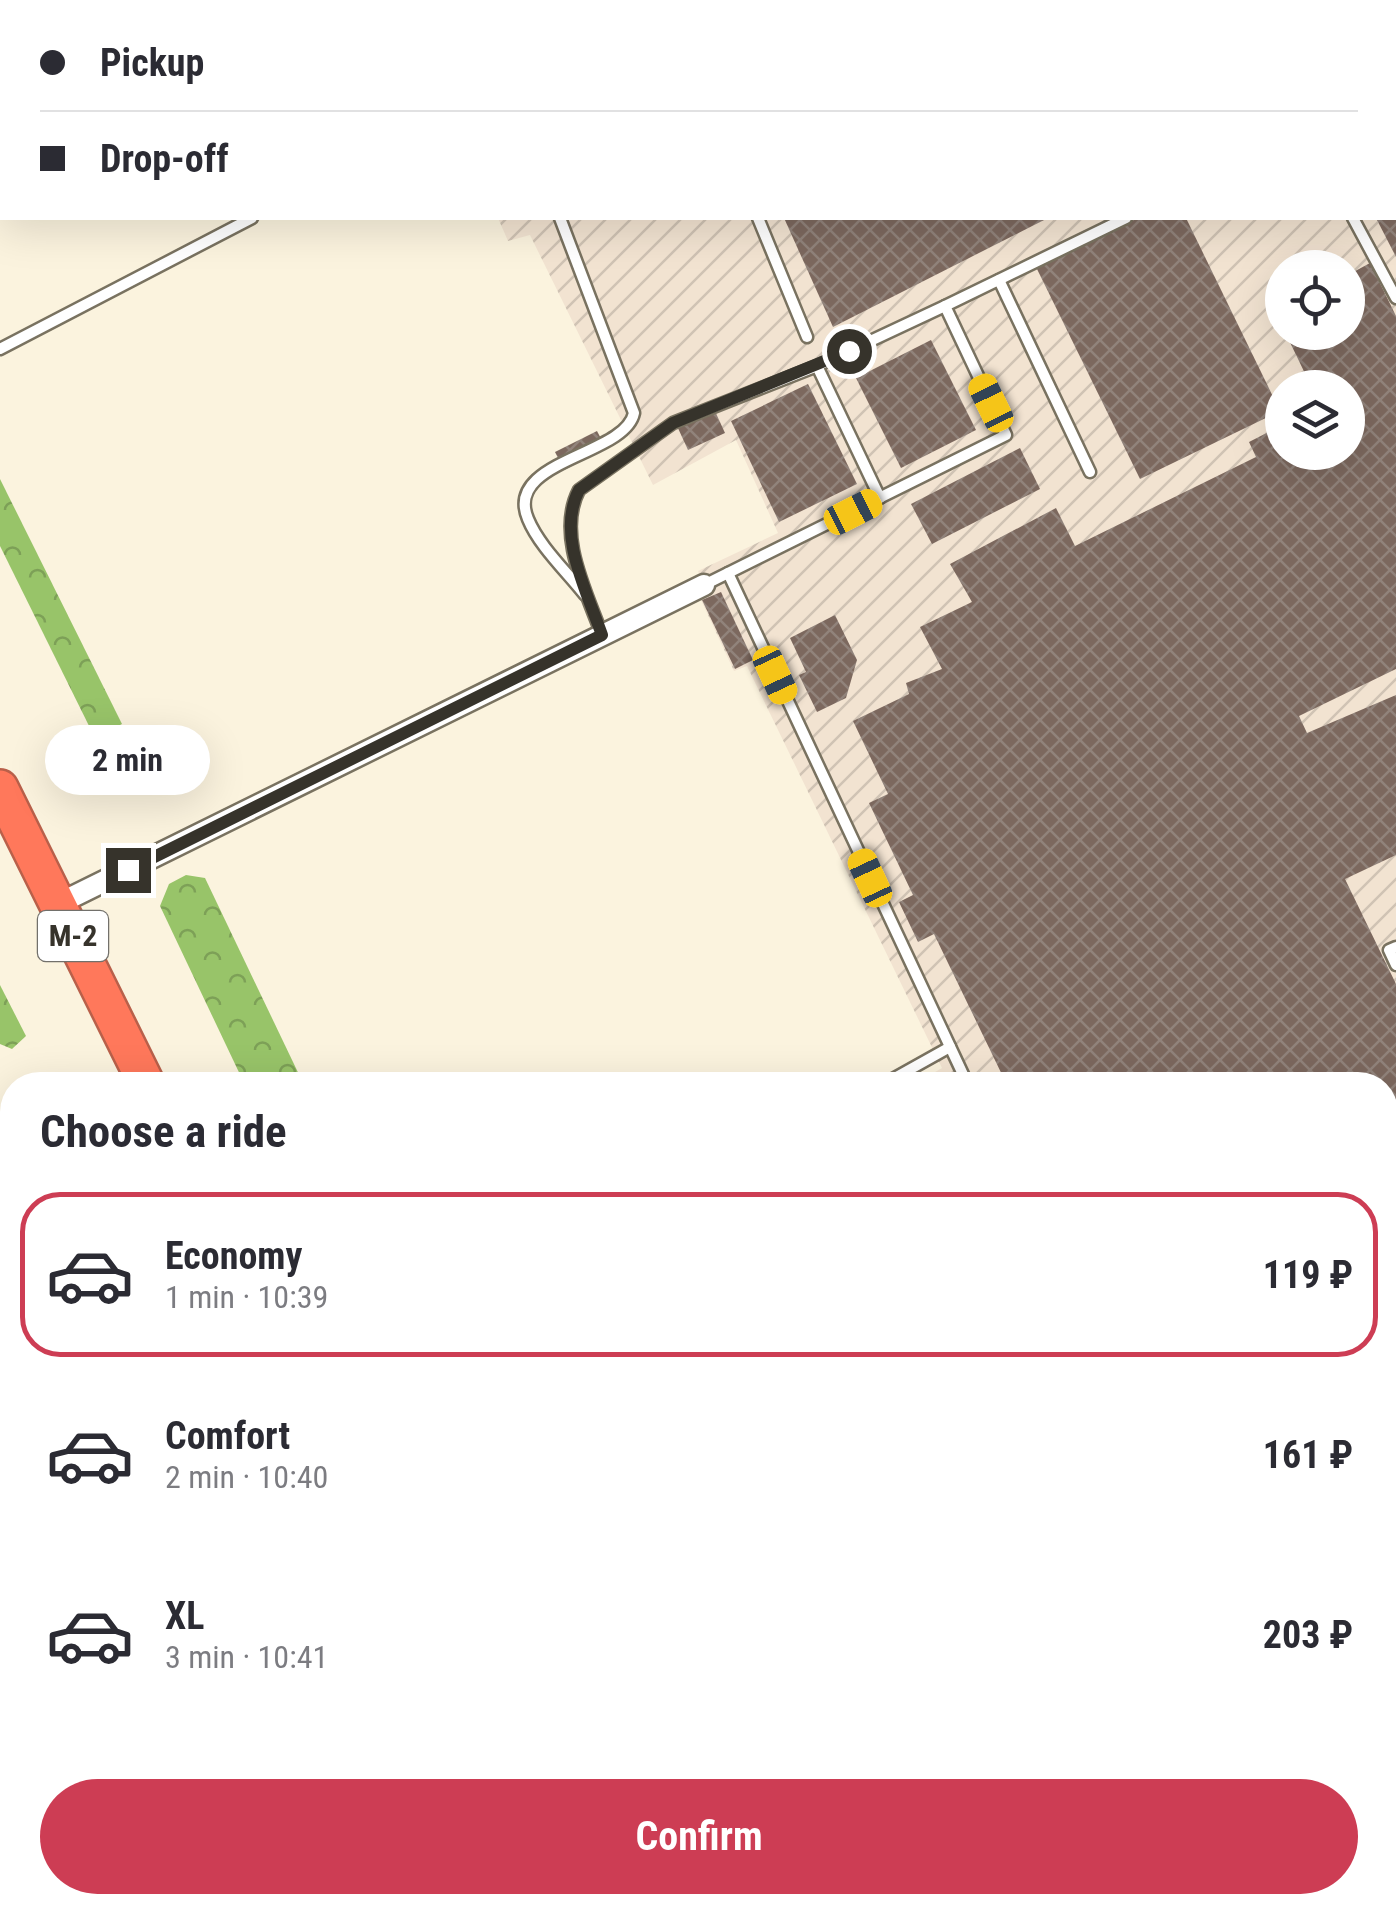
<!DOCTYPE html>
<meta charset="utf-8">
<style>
:root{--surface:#fff;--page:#f2f2f3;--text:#2b2b33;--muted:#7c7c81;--line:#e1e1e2;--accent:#cd3d54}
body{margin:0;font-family:"Roboto Condensed",sans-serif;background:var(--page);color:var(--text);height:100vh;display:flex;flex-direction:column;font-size:38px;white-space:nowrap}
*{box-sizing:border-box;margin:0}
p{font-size:32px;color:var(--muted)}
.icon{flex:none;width:55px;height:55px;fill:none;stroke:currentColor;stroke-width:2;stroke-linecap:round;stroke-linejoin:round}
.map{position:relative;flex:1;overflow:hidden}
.panel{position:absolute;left:0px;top:1072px;width:1398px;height:842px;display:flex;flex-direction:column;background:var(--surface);border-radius:40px 40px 0 0;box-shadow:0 10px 40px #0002}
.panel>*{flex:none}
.top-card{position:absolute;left:0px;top:0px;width:1398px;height:220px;box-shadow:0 10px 40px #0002;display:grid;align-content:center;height:220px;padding:0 40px;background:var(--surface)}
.fabs{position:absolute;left:1265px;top:250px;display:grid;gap:20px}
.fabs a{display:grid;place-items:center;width:100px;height:100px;border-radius:50%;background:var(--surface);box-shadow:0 10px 40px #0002;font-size:50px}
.end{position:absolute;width:45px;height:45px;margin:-22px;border:12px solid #36332b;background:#fff;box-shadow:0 0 0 5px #fff}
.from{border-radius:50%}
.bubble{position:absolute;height:70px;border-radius:35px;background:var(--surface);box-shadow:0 10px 40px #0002;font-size:32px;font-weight:700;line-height:70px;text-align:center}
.car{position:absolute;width:30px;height:60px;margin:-30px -15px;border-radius:12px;box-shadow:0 0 8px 2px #0007;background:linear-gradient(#f5c518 24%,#345 0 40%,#f5c518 0 76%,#345 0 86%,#f5c518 0)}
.top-card b{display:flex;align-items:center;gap:35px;height:95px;font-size:38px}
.top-card b+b{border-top:2px solid var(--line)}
.top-card i{width:25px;height:25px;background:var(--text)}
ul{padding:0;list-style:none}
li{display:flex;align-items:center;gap:30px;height:165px;margin:0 20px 15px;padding:0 20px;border:5px solid transparent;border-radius:40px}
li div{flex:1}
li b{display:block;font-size:38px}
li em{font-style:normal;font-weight:700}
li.current{border-color:var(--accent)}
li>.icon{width:90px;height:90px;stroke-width:1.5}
h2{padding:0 40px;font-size:45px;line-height:120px}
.button{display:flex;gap:20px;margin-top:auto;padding:20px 40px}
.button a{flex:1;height:115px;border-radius:60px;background:var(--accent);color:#fff;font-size:40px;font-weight:700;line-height:115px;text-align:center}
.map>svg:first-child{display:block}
.industrial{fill:url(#industrial-furrows);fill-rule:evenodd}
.grass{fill:#a8d080}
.forest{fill:url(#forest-crowns)}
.building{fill:url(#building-cross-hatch)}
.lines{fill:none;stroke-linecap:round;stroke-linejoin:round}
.lane-casing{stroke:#797260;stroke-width:15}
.street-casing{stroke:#797260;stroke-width:25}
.highway-casing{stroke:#b9604a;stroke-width:40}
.lane{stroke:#fff;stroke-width:10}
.street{stroke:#fff;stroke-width:20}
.highway{stroke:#ff785b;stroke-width:35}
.rail{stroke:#6d695d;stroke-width:5}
.route{stroke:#36332b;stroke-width:12}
.labels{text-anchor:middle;stroke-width:10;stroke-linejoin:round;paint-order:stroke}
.shield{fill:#fff;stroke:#72706b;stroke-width:2.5}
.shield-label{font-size:30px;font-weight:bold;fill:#36332b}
</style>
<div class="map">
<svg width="1396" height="1913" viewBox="0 0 1396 1913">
<defs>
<pattern id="industrial-furrows" width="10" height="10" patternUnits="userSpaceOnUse" patternTransform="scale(2.5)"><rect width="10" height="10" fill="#f2e3d1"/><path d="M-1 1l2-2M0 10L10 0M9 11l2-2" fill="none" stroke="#d0c3b4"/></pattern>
<pattern id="forest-crowns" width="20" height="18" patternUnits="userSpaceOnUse" patternTransform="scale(2.5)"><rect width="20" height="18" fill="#98c469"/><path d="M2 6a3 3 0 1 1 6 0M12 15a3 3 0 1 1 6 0" fill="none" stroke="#7da057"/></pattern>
<pattern id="building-cross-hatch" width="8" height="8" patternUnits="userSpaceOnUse" patternTransform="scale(2.5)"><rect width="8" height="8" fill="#7c685e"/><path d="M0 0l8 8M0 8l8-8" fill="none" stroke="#91837b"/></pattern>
</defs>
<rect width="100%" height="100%" fill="#fbf3de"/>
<!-- industrial -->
<g class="industrial">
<path d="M474,0H1396V1402H1385V1085H919L918,1082L942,1068L747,666L734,671L701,600L709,596L698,571L778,533L736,440L653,485L530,235L508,241L498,218H1395V2ZM1282,268H1348V332H1282ZM1282,388H1348V452H1282Z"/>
<path d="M12,1529V1902L240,1903L239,1913H0V1536Z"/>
</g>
<!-- grass -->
<path class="grass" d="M697,1903H894L899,1913H703Z"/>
<!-- forest -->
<g class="forest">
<path d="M0,479L122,724L95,738L0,546Z"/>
<path d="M186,875L205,878L304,1085H245L160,906L169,884Z"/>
<path d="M0,985L26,1036L12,1049L0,1044Z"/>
</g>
<!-- building -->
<g class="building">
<path d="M784,218H1048L833,327Z"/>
<path d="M1138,218H1186L1280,411L1140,479L1036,267Z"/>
<path d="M1376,218H1396V257Z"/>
<path d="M1370,263L1396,316V669L1299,716L1307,733L1396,695V855L1345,879L1396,984V1319L1385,1325V1085H1007L934,934L918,942L899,902L913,895L869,803L888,794L853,721L909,694L906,683L942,669L920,627L972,602L950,564L1056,508L1075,546L1256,457L1249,442L1282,425V452H1348V388H1312L1285,332H1348V275Z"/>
<path d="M931,340L976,430L901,468L856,378Z"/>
<path d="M808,384L857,484L779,522L731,421Z"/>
<path d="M714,409L725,433L688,450L677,426Z"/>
<path d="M597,431L606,448L564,470L555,452Z"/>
<path d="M1020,448L1040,489L932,544L911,504Z"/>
<path d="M721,592L753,660L735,669L702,600Z"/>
<path d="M835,615L857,660L846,698L817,712L799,675L806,672L790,638Z"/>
<path d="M0,1886L15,1913H0Z"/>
</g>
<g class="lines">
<defs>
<g id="lane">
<path d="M423,0L424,2"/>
<path d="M486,0L487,2"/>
<path d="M1385,2L1391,0"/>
<path d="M560,218L634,413C625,456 503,460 528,519C539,546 567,572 585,595"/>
<path d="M758,218L807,337"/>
<path d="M1353,218L1396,298"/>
<path d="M999,280L1090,472"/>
<path d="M0,349L252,218"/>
<path d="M817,366L880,498"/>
<path d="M728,573L968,1085"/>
<path d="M704,585L1006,435L945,306L1126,218"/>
<path d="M602,635C586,591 556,534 579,490L673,423L817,366L945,306"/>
<path d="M1396,947L1389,950L1396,965"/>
<path d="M882,1085L950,1047"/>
<path d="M1385,1392H1396"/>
<path d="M0,1656L12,1681"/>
<path d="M0,1798L12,1790"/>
<path d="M126,1902L131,1913"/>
<path d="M619,1902L630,1913"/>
</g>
<g id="street">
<path d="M58,904L704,585"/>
<path d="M1385,1426L1396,1425"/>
<path d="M1126,1902L1142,1913"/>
<path d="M988,1913L1020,1902"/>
</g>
<g id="highway">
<path d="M0,788L147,1085"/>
<path d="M547,1902L553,1913"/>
</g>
</defs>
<!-- lane casing -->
<use href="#lane" class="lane-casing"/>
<!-- street casing -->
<use href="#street" class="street-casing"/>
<!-- highway casing -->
<use href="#highway" class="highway-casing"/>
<!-- lane -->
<use href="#lane" class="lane"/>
<!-- street -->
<use href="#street" class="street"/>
<!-- highway -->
<use href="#highway" class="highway"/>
<!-- rail -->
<g class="rail">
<path d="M0,1209L12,1219"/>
<path d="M1385,1524L1396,1523"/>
</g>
</g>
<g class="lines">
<!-- route -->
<path class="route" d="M128,870L602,635C587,592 556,534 579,490L673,423L849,351"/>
</g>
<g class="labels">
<!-- shield labels -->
<rect class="shield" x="38" y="911" width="70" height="50" rx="8"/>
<g class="shield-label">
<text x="73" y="946">М-2</text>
</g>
</g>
</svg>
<div class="fabs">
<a><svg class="icon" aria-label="locate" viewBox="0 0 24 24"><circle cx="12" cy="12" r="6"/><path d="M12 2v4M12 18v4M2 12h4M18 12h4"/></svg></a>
<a><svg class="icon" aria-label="layers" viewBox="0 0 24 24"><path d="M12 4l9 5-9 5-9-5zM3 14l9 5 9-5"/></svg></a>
</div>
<i class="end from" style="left:849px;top:351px"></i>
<i class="end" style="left:128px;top:870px"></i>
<div class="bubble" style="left:45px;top:725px;width:165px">2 min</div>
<i class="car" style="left:991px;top:403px;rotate:334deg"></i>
<i class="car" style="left:853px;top:512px;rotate:63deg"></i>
<i class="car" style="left:775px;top:675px;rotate:155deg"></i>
<i class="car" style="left:870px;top:878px;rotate:335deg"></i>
<div class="top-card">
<b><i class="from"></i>Pickup</b>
<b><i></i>Drop-off</b>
</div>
<section class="panel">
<h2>Choose a ride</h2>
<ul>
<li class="current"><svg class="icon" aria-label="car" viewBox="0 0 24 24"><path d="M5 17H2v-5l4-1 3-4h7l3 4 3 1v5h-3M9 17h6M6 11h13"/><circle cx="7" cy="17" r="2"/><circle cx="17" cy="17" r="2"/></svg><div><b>Economy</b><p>1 min · 10:39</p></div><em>119 ₽</em></li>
<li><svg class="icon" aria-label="car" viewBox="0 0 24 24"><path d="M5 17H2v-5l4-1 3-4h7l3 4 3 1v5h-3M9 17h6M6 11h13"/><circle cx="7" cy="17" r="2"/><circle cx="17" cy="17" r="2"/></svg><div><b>Comfort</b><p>2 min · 10:40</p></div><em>161 ₽</em></li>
<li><svg class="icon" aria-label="car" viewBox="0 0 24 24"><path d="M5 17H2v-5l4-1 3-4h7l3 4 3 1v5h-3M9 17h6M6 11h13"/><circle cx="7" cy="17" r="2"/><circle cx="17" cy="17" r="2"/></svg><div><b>XL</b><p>3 min · 10:41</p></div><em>203 ₽</em></li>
</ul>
<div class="button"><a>Confirm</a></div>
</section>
</div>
